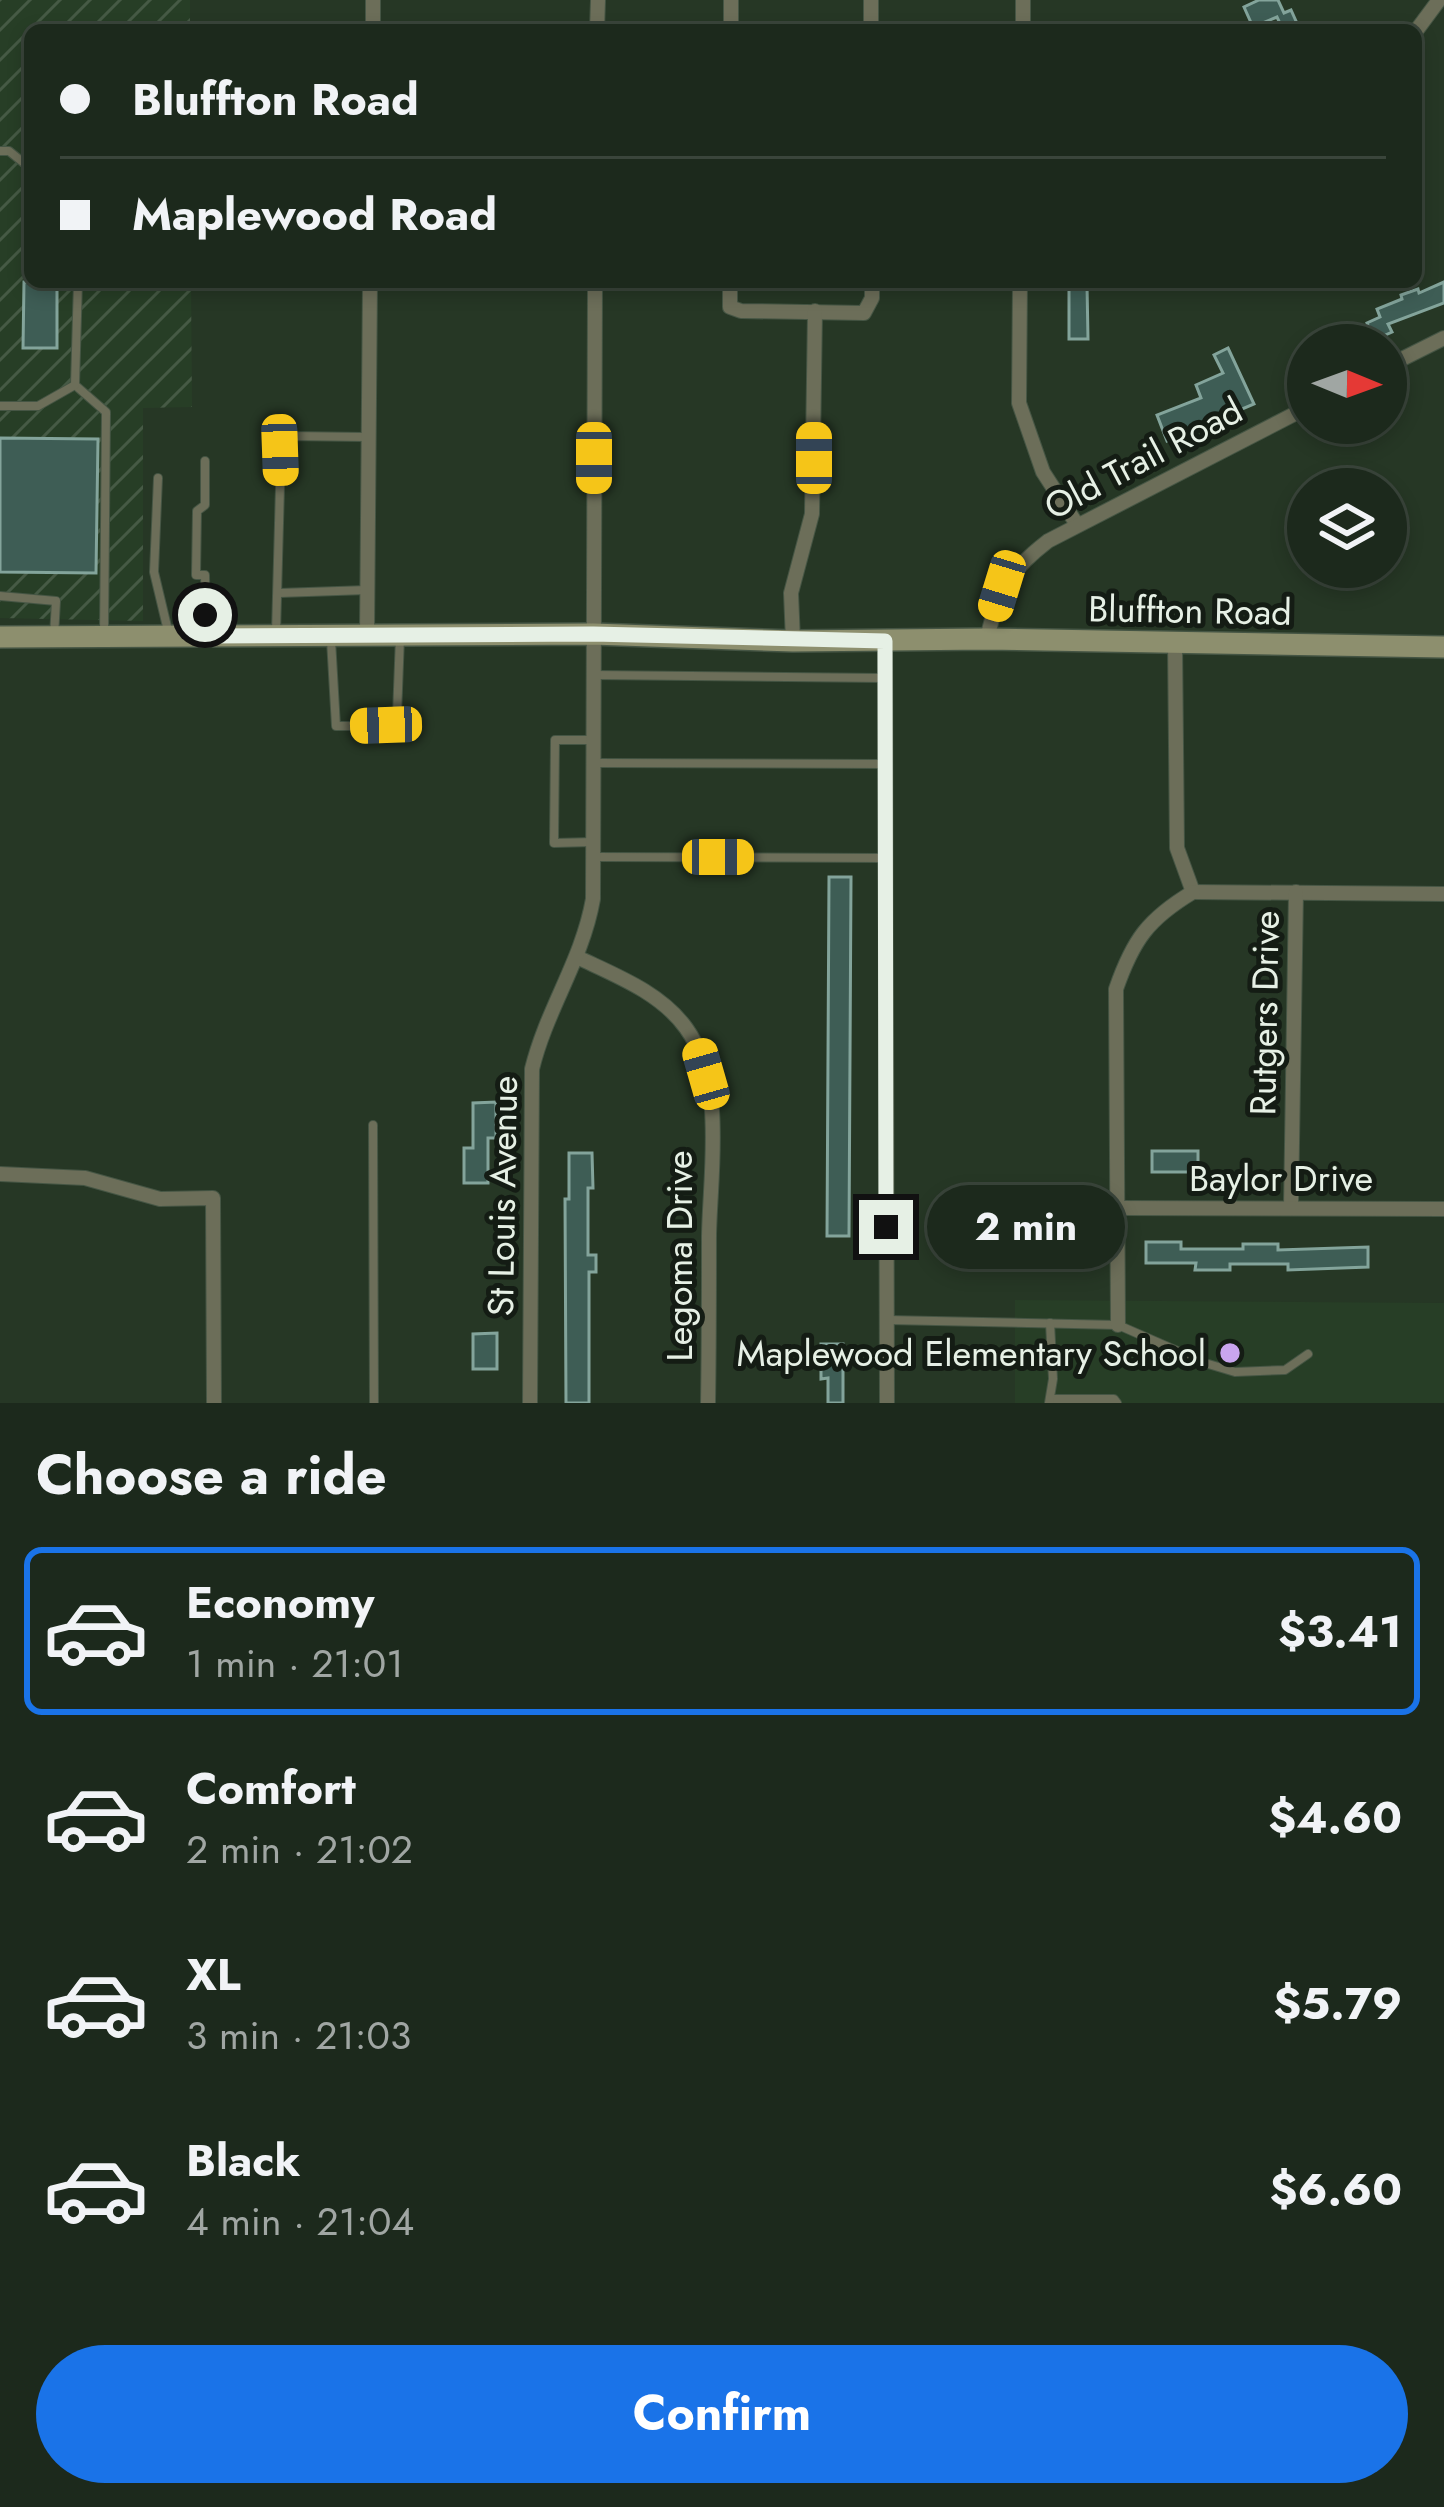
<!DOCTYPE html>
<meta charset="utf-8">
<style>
:root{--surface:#1c291c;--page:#253125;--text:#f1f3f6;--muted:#a0a6a3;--line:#3a453b;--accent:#1a73e8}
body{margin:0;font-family:Jost,sans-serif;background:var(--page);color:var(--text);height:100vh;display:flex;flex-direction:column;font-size:45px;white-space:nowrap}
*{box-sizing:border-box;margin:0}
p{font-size:39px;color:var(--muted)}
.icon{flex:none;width:66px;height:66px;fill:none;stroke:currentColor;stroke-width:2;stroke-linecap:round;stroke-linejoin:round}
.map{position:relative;height:1403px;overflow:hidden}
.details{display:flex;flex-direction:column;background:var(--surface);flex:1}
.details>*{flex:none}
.guide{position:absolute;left:24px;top:24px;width:1398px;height:264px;border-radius:18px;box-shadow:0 6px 18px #0003,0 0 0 3px var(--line);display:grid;align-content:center;height:264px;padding:0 36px;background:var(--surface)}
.needle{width:78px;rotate:91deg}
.tools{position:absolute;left:1287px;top:324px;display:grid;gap:24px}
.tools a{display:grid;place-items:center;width:120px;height:120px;border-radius:50%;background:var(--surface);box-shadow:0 6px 18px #0003,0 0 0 3px var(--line);font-size:60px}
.end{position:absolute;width:54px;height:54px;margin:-27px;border:15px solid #e6f0e5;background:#111;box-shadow:0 0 0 6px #111}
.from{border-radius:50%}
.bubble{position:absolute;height:84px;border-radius:42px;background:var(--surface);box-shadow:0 6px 18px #0003,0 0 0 3px var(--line);font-size:39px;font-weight:700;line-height:84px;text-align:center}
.car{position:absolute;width:36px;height:72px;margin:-36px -18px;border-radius:15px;box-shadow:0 0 9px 3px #0007;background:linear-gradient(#f5c518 24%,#345 0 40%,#f5c518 0 76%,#345 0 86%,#f5c518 0)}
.guide b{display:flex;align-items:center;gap:42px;height:114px;font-size:45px}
.guide b+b{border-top:3px solid var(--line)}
.guide i{width:30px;height:30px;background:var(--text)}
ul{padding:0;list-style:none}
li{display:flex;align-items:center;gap:36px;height:168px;margin:0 24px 18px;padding:0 12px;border:6px solid transparent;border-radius:18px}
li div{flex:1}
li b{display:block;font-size:45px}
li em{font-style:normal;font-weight:700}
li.selected{border-color:var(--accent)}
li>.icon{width:108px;height:108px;stroke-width:1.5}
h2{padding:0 36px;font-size:54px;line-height:144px}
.button{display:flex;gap:24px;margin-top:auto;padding:24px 36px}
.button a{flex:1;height:138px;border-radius:72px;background:var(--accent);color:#fff;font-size:48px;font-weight:700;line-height:138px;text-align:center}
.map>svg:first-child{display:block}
.built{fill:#273e26}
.industrial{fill:url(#industrial-furrows)}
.building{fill:#3e5d55;stroke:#83a49b;stroke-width:3}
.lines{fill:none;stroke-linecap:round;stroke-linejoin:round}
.lane-casing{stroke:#455544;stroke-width:10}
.street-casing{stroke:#455544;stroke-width:16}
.secondary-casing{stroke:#455544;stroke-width:24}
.lane{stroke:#6c6e59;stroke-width:8}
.street{stroke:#6c6e59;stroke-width:14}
.secondary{stroke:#8d8f6e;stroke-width:21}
.route{stroke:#e6f0e5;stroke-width:15}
.poi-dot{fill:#c9a5ee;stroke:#141c14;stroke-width:4.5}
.labels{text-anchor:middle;stroke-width:10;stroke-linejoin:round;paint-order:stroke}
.street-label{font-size:36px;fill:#e6f0e5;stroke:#141c14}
.poi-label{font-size:36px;fill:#e6f0e5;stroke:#141c14;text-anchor:end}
</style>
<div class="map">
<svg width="1444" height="1403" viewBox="0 0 1444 1403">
<defs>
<pattern id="industrial-furrows" width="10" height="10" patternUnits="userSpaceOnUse" patternTransform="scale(3)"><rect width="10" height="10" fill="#273e26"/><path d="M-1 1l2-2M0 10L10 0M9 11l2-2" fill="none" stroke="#465a45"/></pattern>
</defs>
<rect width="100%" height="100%" fill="#263725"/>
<!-- built -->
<path class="built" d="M1015,1300L1444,1303V1403H1015Z"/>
<!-- industrial -->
<path class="industrial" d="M0,0H190V30H30V282H191L192,407L143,408V621L0,618Z"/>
<!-- building -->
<g class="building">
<path d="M1259,0H1278L1284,13L1291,10L1300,30H1283L1277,17L1253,27L1244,7Z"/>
<path d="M24,282H57V348H23Z"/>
<path d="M1444,282V303L1388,324L1392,332L1374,340L1367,323L1380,317L1377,309L1402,299L1401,295L1418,289L1419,293Z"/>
<path d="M1069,284L1087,285L1088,339H1069Z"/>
<path d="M1228,348L1254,404L1167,441L1157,415L1201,398L1196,385L1223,373L1214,355Z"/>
<path d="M0,438L98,439L96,573L0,572Z"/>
<path d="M829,877H851L849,1236H827Z"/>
<path d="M496,1102V1138H488V1183H464V1148H473V1103Z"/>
<rect x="1152" y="1151" width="46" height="21"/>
<path d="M569,1153H592L593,1188H588V1255H596V1272H589V1403H566L565,1199H569Z"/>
<path d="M1146,1242H1181V1249H1243V1244H1278V1250L1368,1247V1267L1288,1270V1264H1230V1270H1195L1196,1263H1146Z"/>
<path d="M497,1333V1369H473V1334Z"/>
<path d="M821,1344H843V1403H828V1378L821,1379Z"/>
</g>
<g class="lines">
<defs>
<g id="lane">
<path d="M0,151H9L30,168"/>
<path d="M75,385L106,412L104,635"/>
<path d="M0,406H38L75,385L78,282"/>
<path d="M205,461V505L197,511L196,575H205L206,635"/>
<path d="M158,478L154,572L169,635"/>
<path d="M279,593L367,590"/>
<path d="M0,596L56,601L54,636"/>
<path d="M276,633L281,450L287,436L367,437"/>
<path d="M331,640L336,726H386L397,715L400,637"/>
<path d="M593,675L883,678"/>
<path d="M592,740H555L554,843L593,842"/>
<path d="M595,763L885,764"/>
<path d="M593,857L884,858"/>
<path d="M373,1125L374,1403"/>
<path d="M888,1320L1118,1325L1205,1363L1235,1372L1285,1370L1308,1354"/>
<path d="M1052,1399H1114L1117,1403"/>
<path d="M1049,1403L1053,1379L1050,1323"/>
</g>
<g id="street">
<path d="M871,0V30"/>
<path d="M1023,0V30"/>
<path d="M373,30V0"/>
<path d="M597,30L598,0"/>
<path d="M731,30V0"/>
<path d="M1416,31L1439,0"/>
<path d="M730,282V307L741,311L864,313L872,298V282"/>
<path d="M1020,282L1019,403L1043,472L1076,523"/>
<path d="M1386,367L1444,338"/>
<path d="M367,636L370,282"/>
<path d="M987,639C998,590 1008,572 1048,541L1308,407"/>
<path d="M793,641L791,593L812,514L815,311"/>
<path d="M885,642L887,1403"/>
<path d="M1175,642L1177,848L1193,892"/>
<path d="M1193,892L1444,894"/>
<path d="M579,958C617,976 661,993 686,1028C726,1083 710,1172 709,1236C709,1292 709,1347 708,1403"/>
<path d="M0,1174L85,1178L160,1199L213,1198L214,1403"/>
<path d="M1291,1207L1296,892"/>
<path d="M1117,1208L1444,1209"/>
<path d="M1118,1325L1116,989C1133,940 1148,919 1193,892"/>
<path d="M530,1403L532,1069C547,1008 582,961 593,899L595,282"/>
</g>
<path id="secondary" d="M0,637L593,634L793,641L987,639L1444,647"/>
</defs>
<!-- lane casing -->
<use href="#lane" class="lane-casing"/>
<!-- street casing -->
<use href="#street" class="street-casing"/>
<!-- secondary casing -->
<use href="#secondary" class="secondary-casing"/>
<!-- lane -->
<use href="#lane" class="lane"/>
<!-- street -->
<use href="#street" class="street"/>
<!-- secondary -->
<use href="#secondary" class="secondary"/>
</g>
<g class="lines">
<!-- route -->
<path class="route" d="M205,615L206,636L593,634L885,641L886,1227"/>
</g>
<!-- markers -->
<circle class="poi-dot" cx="1230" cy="1353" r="12"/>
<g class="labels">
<!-- street labels -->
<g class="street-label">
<text transform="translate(1143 458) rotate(-28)" y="13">Old Trail Road</text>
<text transform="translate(1190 610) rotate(1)" y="13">Bluffton Road</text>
<text transform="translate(1264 1013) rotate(-89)" y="13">Rutgers Drive</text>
<text x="1281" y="1191">Baylor Drive</text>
<text transform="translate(502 1196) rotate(-89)" y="13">St Louis Avenue</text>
<text transform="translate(679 1256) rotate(-90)" y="13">Legoma Drive</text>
</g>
<!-- poi labels -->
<g class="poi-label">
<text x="1206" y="1366">Maplewood Elementary School</text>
</g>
</g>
</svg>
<div class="tools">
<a><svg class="needle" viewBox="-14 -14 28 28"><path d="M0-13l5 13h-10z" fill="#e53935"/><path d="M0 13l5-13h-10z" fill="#a0a6a3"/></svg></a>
<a><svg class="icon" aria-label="layers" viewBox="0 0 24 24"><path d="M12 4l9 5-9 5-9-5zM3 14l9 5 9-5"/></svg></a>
</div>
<i class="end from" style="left:205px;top:615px"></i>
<i class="end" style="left:886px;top:1227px"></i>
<div class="bubble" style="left:927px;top:1185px;width:198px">2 min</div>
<i class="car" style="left:280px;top:450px;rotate:178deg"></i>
<i class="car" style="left:594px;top:458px;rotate:180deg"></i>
<i class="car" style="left:814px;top:458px;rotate:0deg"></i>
<i class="car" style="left:1002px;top:586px;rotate:197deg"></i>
<i class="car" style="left:386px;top:725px;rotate:268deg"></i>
<i class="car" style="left:718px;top:857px;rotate:90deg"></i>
<i class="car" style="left:706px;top:1074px;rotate:344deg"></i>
<div class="guide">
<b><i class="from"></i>Bluffton Road</b>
<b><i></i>Maplewood Road</b>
</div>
</div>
<section class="details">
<h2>Choose a ride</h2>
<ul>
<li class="selected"><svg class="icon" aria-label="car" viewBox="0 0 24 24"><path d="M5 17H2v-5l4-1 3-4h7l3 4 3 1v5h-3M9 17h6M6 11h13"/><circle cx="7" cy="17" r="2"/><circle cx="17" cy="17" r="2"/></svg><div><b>Economy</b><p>1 min · 21:01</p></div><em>$3.41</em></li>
<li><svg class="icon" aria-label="car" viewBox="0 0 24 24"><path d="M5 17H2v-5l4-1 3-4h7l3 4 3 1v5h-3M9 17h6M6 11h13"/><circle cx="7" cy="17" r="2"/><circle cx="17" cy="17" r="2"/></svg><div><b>Comfort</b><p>2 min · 21:02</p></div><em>$4.60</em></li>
<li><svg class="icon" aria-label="car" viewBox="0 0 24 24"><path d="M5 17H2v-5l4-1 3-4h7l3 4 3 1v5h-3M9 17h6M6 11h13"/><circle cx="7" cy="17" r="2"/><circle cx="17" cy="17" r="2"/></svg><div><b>XL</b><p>3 min · 21:03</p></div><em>$5.79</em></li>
<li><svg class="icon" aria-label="car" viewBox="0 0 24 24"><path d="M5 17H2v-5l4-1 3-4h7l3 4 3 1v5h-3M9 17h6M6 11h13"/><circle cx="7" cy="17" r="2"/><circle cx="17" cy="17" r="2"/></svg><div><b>Black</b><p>4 min · 21:04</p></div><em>$6.60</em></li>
</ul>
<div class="button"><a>Confirm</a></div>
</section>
